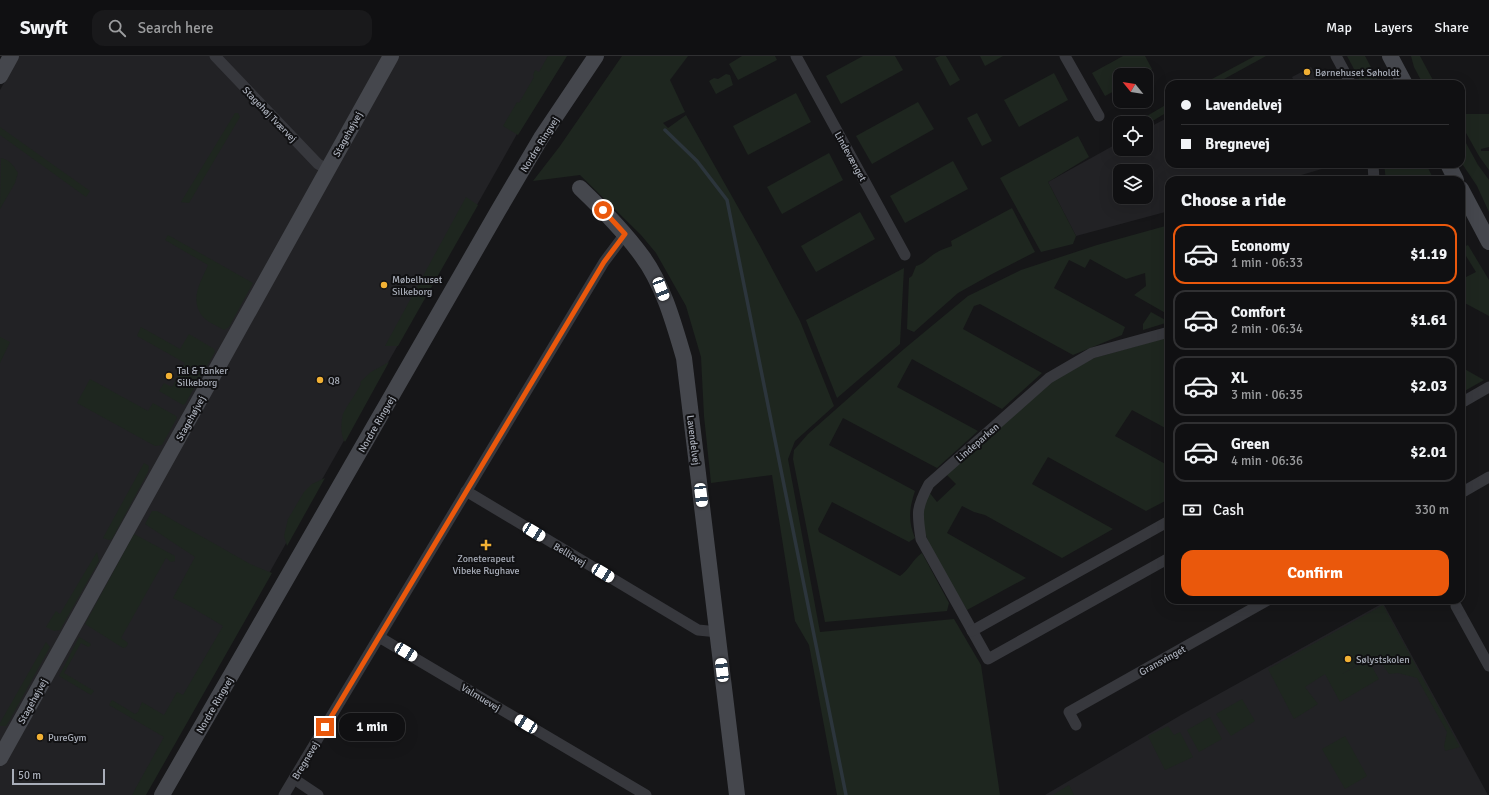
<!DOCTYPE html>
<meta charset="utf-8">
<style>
:root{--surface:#101012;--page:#19191b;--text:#f1f3f6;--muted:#9c9d9f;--line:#303032;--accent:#ea580c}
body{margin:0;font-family:Signika,sans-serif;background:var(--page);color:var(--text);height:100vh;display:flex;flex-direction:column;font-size:15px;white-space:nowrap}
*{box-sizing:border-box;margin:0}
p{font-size:13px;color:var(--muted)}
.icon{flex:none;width:22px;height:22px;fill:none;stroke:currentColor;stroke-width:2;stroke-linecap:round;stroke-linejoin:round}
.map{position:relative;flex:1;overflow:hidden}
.side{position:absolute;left:1165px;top:120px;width:300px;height:428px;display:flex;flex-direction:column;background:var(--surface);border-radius:12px;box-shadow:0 4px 16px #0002,0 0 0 1px var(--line)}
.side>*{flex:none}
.banner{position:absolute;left:1165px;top:24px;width:300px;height:88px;border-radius:12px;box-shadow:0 4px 16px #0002,0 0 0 1px var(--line);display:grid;align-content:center;height:88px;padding:0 16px;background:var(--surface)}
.needle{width:26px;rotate:300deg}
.tools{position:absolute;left:1113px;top:12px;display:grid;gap:8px}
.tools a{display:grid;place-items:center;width:40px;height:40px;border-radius:8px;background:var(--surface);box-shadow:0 4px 16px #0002,0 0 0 1px var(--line);font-size:20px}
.scale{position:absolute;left:12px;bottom:10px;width:93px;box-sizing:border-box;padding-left:4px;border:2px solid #a8adb8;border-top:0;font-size:11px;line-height:14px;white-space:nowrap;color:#a8adb8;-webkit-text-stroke:3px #111113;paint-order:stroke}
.end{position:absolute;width:18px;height:18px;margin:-9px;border:5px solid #ea580c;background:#fff;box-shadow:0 0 0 2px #fff}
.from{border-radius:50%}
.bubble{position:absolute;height:28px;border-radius:12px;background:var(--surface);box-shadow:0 4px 16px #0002,0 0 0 1px var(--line);font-size:13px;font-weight:800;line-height:28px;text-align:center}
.car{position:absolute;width:12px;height:24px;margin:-12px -6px;border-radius:5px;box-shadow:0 0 3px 1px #0007;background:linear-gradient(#fff 24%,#345 0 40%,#fff 0 76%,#345 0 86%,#fff 0)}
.banner b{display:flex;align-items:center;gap:14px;height:38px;font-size:15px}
.banner b+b{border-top:1px solid var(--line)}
.banner i{width:10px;height:10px;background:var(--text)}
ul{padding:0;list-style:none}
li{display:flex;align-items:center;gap:12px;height:60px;margin:0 8px 6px;padding:0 8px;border:2px solid var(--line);border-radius:12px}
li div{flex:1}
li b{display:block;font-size:15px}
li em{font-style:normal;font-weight:800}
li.current{border-color:var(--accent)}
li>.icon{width:36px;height:36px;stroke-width:1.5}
h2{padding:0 16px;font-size:18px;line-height:48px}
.pay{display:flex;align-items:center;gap:10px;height:44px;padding:0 16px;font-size:15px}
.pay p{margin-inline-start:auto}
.button{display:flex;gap:8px;margin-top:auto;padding:8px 16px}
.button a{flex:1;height:46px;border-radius:12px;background:var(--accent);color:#fff;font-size:16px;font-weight:800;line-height:46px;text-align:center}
header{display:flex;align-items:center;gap:24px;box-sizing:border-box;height:56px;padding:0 20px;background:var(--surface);border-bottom:1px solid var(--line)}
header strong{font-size:19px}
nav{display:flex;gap:22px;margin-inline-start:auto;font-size:14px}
.search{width:280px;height:36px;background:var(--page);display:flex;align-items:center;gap:10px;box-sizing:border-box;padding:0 14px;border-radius:12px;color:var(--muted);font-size:15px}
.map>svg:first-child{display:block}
.built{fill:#222225;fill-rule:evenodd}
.green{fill:#1e261f}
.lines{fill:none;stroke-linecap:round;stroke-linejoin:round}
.stream{stroke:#2c353c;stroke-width:3.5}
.street{stroke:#37383d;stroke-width:11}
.secondary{stroke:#45474d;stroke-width:16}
.route{stroke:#ea580c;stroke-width:5}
.poi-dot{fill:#f2b134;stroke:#111113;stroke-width:1.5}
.labels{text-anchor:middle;stroke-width:4;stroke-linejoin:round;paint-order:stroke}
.poi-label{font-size:10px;fill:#a8adb8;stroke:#111113;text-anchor:start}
.street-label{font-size:10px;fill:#a8adb8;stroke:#111113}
</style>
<header>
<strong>Swyft</strong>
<div class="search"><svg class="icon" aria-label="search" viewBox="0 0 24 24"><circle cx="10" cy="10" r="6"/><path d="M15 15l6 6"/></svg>Search here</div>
<nav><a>Map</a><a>Layers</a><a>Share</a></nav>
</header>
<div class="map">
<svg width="1489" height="739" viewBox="0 0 1489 739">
<rect width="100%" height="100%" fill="#161618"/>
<!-- built -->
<g class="built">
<path d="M19,0H561L144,739H0V34Z"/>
<path d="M1311,11L1320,28H1283L1293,23L1292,21Z"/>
<path d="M1169,61V108H1339L1284,124H1169V155L1076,180L1048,126L1120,86V93H1146V73ZM1120,115H1146V141H1120Z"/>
<path d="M1383,547L1488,739H1045L1181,659Z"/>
</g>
<!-- green -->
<g class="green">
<path d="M548,0H567L518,79L503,70L517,46L519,47L534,21L533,19L535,14L539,16Z"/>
<path d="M622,0H688L670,24L685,56L663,67L668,72L686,59L760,190L800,265L834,350L795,385L788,403L820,576L954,563L981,609L1000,739H837L809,589L795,565L772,419L711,427L704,360L701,301L686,250L656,197L641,179L580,119L533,125L560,90Z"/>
<path d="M742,0H775L777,4L738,24L729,8Z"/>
<path d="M863,0H895L903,14L841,48L826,20Z"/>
<path d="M940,0H946L960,24L950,30L935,2Z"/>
<path d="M980,0H1003L985,10Z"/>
<path d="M1123,0H1145L1152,13L1142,19H1120V32L1105,40L1092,17Z"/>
<path d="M1255,0H1266L1215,28L1212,23Z"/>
<path d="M1347,0H1365L1380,28H1362Z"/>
<path d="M1411,0H1420L1435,28H1423L1414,11Z"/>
<path d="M1054,17L1068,44L1019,71L1004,44Z"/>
<path d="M726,18L730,19L733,29L716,38L709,25L714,22L718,23Z"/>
<path d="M796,37L811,66L748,99L733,70Z"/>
<path d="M918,46L934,73L872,108L856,80Z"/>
<path d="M1169,47V55L1146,69V67H1135Z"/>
<path d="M235,57H238L240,61L189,147L181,146Z"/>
<path d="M977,57L992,85L982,90L967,62Z"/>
<path d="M1461,57L1462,58H1489V91L1481,93V95H1489V114L1479,100L1461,68Z"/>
<path d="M0,71L90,135L86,141L0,79Z"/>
<path d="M1461,78L1478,109L1489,124V156L1477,130L1461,106Z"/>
<path d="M1078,80L1089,101L1048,126L1076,180L1073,188L1041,196L1000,122Z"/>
<path d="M829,97L843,124L782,158L767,131Z"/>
<path d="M1,102C10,104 13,109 18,117L15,127L0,153Z"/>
<path d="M953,105L968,133L905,167L890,140Z"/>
<path d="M1384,108H1426L1434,124H1386Z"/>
<path d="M466,141L478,149L398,290H385Z"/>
<path d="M1012,152L1035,196L992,218L958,237L914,276L907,273L909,222L912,220L916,210C923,208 925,205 930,201C937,195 944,193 952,190L951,185Z"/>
<path d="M860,156L875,183L816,216L801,190Z"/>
<path d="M1169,169V190L1164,198L1169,201V259L1134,239L1146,230L1145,217L1126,223L1090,203L1085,212L1069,204L1054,232L1125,271L1122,279L1073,299L980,248L974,250L963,273L1042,317L1002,353L912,303L897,331L978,375L937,412L843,362L829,389L915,435C909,453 908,465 915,482L909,486L832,446L818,473L819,476L900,520C909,514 913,503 922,497L949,547L947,555L825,566L793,403L794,394L808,378L904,293L968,240L1021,214L1097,189Z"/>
<path d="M168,179L253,227L229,271L224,274C218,270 209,267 204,262C188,244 201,226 208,209L165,184Z"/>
<path d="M1468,189L1489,224V260L1461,245L1462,223L1476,216L1461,192Z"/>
<path d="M904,212L900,288L837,342L806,264Z"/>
<path d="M1151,256L1169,266L1143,274V268Z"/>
<path d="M141,271L180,293L189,278L214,293L215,296L185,348L183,349L159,335L164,327L172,331L185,307L137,280Z"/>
<path d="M0,281L10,286L0,307Z"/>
<path d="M1169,281V374L1132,354L1115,380L1169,410V443L1146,455L1048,401L1032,428L1113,473L1062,502L985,459L974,456L962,450L947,477L1026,522L967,554C954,531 926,490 922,466C921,455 924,446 929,436L937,446L956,428L946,418L1051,326L1094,302Z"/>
<path d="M389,306L345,386C340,380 341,365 343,358C346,351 357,336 361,328L360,326L371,316Z"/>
<path d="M1461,311L1484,324L1461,337Z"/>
<path d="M90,323L148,355L153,347L176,360L177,362L162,389L155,390L77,347Z"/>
<path d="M144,407L149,410L148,416L112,483L109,484L103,482Z"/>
<path d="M325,422L287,490L284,480L288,463L304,436L312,428Z"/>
<path d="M152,455H157L250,508L272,517L146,739H132L164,681L109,649L112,644L135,658L138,656L142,646L164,659L177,636L183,639L223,570L191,551L173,542L195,501L145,468Z"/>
<path d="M134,478L175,500V505L171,506L166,502L121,582L127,586L128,588L126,591L123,592L85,568Z"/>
<path d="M97,496L99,505L60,574L54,575L46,571L56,555L60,558Z"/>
<path d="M1383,549L1460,691L1445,695L1444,690L1447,676L1417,622L1398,617L1389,618L1381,606L1373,610L1368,602L1342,618L1368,604L1379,623L1340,646L1325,618L1305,631L1318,648L1294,663L1268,613Z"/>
<path d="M79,581L91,588L90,590L88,591L81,587L64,617L94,635L91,639L59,620Z"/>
<path d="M46,586L50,591L8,667L6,670H0V667Z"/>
<path d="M1242,643L1255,665L1231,680L1216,658Z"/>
<path d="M1210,661L1222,683L1199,696L1187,674Z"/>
<path d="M1168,670L1174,679L1180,676L1193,701L1165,714L1148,680Z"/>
<path d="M1345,680L1367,720L1345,733L1322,693Z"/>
<path d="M1069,729L1074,739H1053Z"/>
</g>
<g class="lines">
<!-- stream -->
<path class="stream" d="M665,74L697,105L727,144L846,739"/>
<!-- street -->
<g class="street">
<path d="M215,0L318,108L327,113"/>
<path d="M796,0L905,199"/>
<path d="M1065,0L1099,60"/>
<path d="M1336,0L1351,28"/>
<path d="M1373,108L1374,124"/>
<path d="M1169,276L1092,297L1049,322L929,428C916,452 917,457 921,483L988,603L1169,502"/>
<path d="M1461,347L1489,331"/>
<path d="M466,435L698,574L718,576"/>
<path d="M1461,437L1489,421"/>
<path d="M1456,550L1489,610"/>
<path d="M972,575L1169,465"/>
<path d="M379,581L646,739"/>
<path d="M1076,669L1069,656L1268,544"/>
<path d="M294,723L318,739"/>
<path d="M284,739L604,206L625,178"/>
</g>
<!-- secondary -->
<g class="secondary">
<path d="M1390,0L1405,28"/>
<path d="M0,20L11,0"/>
<path d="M1448,108L1456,124"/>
<path d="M580,132C602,153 624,175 642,200C663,228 674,268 684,302L737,739"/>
<path d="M1461,133L1489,186"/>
<path d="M0,702L391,0"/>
<path d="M162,739L498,155L541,82L596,0"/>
</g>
</g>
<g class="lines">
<!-- route -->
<path class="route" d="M325,671L604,206L625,178L603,154"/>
</g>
<!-- markers -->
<g class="poi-dot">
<circle cx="1307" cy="16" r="4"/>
<circle cx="384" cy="229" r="4"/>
<circle cx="169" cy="320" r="4"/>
<circle cx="320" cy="324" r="4"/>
<path d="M484 483h4v4h4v4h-4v4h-4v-4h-4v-4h4z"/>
<circle cx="1348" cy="603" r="4"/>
<circle cx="40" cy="681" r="4"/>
</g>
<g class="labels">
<!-- poi labels -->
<g class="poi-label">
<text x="1315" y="20">Børnehuset Søholdt</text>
<text x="392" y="227">Møbelhuset<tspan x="392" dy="12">Silkeborg</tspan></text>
<text x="177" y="318">Tal &amp; Tanker<tspan x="177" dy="12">Silkeborg</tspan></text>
<text x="328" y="328">Q8</text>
<text x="486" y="506" text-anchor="middle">Zoneterapeut<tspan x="486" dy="12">Vibeke Rughave</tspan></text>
<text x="1356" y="607">Sølystskolen</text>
<text x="48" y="685">PureGym</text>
</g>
<!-- street labels -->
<g class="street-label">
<text transform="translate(270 58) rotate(46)" y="4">Stagehøj Tværvej</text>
<text transform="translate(347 78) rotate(-61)" y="4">Stagehøjvej</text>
<text transform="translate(539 88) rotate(-58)" y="4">Nordre Ringvej</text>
<text transform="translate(851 100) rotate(61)" y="4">Lindevænget</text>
<text transform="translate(190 362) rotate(-61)" y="4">Stagehøjvej</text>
<text transform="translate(376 368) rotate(-60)" y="4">Nordre Ringvej</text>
<text transform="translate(694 384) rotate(83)" y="4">Lavendelvej</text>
<text transform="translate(977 386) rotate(-41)" y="4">Lindeparken</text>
<text transform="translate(570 498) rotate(31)" y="4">Bellisvej</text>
<text transform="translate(1162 604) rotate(-29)" y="4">Gransvinget</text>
<text transform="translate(481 641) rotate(31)" y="4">Valmuevej</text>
<text transform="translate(32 645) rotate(-61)" y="4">Stagehøjvej</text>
<text transform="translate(214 649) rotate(-60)" y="4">Nordre Ringvej</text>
<text transform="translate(305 704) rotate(-59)" y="4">Bregnevej</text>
</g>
</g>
</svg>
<div class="tools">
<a><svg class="needle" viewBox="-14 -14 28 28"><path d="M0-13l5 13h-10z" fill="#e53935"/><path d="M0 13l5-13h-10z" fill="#9c9d9f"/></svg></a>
<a><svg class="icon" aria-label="locate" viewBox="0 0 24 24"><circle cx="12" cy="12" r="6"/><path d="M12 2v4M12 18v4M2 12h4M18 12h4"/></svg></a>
<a><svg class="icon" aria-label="layers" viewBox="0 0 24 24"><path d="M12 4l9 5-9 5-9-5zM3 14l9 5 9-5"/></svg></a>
</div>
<div class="scale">50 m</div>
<i class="end from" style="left:603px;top:154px"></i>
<i class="end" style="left:325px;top:671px"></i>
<div class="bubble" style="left:339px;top:657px;width:66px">1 min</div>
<i class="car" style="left:661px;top:233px;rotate:159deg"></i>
<i class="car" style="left:701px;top:439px;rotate:173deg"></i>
<i class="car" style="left:534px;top:476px;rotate:121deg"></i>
<i class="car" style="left:603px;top:517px;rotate:121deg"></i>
<i class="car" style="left:406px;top:596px;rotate:121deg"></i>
<i class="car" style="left:722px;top:614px;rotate:353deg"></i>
<i class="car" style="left:526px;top:668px;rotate:301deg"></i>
<div class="banner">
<b><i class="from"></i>Lavendelvej</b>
<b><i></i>Bregnevej</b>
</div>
<section class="side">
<h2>Choose a ride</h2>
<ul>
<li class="current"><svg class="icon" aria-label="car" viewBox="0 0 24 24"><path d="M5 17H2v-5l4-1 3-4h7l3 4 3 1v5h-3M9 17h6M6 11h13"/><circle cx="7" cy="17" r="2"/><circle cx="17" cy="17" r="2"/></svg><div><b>Economy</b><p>1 min · 06:33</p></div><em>$1.19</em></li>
<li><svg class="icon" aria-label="car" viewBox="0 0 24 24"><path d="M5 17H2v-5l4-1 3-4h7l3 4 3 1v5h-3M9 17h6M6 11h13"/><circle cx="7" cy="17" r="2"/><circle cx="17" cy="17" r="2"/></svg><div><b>Comfort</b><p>2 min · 06:34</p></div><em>$1.61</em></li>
<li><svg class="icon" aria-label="car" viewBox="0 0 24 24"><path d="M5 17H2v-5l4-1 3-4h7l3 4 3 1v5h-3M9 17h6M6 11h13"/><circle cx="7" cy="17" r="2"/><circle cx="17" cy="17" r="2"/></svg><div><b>XL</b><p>3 min · 06:35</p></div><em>$2.03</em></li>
<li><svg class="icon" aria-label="car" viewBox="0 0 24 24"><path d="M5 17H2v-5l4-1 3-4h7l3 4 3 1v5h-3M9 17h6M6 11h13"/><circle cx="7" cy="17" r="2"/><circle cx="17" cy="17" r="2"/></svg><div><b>Green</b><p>4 min · 06:36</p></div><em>$2.01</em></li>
</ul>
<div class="pay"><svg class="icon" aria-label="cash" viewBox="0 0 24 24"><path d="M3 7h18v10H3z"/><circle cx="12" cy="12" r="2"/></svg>Cash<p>330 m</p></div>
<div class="button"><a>Confirm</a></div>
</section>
</div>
